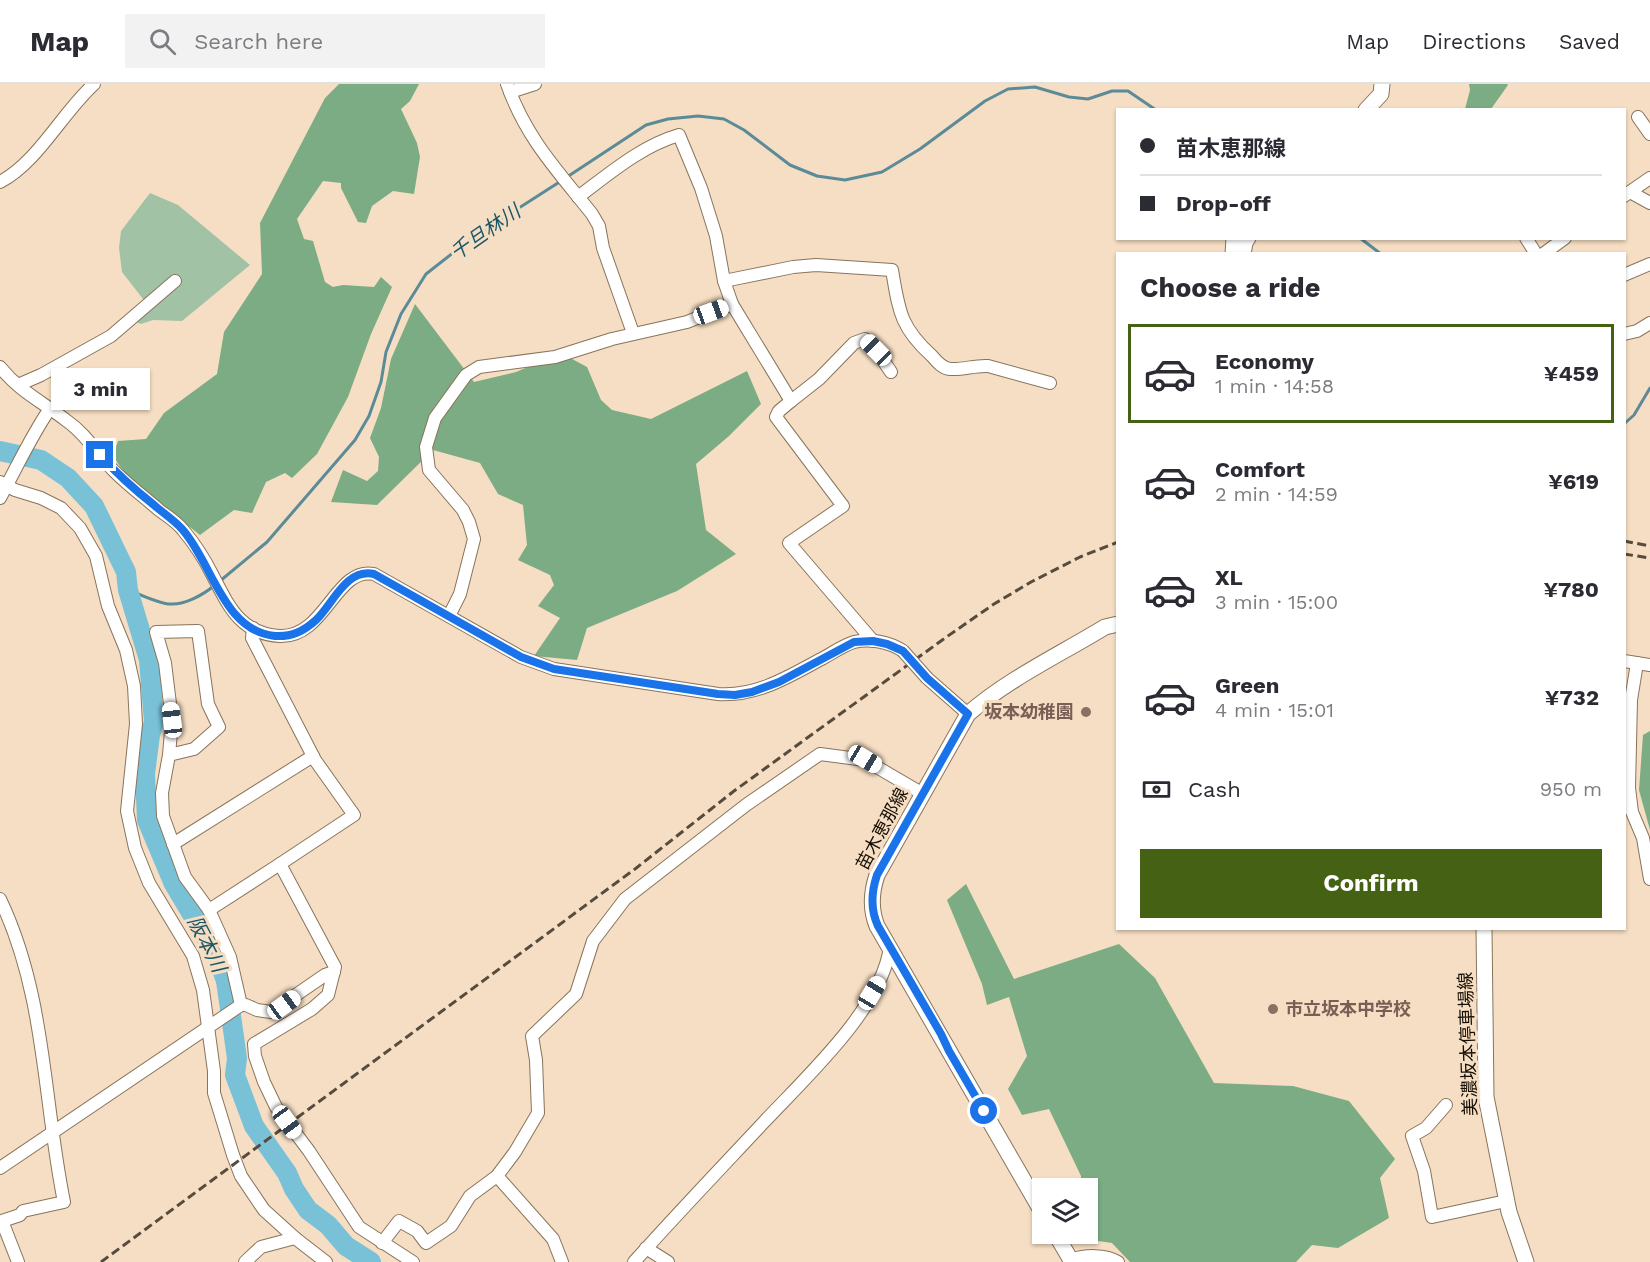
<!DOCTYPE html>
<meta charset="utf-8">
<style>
:root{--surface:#fff;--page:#f2f2f3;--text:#2b2b33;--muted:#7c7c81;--line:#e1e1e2;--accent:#456214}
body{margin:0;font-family:"Work Sans","Noto Sans JP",sans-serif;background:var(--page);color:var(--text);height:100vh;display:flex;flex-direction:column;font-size:22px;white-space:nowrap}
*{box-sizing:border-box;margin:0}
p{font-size:20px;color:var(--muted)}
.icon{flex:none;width:33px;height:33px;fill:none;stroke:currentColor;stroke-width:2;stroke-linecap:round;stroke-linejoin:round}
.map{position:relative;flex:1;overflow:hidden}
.side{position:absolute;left:1116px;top:168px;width:510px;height:678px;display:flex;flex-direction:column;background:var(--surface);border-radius:0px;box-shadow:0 2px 4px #0004}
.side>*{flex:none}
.top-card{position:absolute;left:1116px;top:24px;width:510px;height:132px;border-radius:0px;box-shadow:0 2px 4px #0004;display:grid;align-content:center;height:132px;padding:0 24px;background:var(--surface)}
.controls{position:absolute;left:1032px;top:1094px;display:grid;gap:12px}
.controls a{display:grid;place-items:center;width:66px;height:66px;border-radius:0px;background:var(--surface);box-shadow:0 2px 4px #0004;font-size:30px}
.end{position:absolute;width:27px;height:27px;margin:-14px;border:8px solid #1a73e8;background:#fff;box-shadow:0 0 0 3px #fff}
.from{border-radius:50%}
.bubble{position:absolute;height:42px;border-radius:0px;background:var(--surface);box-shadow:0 2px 4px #0004;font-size:20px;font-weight:700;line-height:42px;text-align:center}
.car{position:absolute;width:18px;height:36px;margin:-18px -9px;border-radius:8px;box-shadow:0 0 4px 2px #0007;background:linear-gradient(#fff 24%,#345 0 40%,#fff 0 76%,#345 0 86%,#fff 0)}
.top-card b{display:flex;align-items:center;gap:21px;height:57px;font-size:22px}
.top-card b+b{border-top:2px solid var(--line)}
.top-card i{width:15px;height:15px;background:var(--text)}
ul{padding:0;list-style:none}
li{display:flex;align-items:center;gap:18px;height:99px;margin:0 12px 9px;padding:0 12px;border:3px solid transparent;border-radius:0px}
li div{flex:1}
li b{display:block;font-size:22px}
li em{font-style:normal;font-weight:700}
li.active{border-color:var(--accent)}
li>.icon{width:54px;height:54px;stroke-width:1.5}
h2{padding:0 24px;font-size:27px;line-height:72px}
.pay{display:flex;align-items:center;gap:15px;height:66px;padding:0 24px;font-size:22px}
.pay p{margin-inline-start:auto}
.primary-button{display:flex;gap:12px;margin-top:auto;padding:12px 24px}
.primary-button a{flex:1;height:69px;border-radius:0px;background:var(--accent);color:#fff;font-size:24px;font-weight:700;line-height:69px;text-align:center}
header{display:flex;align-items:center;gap:36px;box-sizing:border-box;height:84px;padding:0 30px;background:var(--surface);border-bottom:2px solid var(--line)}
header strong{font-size:28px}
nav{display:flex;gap:33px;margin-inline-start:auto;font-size:21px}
.search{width:420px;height:54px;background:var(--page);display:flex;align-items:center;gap:15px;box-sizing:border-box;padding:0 21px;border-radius:0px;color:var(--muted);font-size:22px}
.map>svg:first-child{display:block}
.green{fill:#a2c2a6}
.forest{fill:#7bac83}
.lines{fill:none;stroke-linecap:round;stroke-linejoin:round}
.stream{stroke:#5b8b98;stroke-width:3}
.river{stroke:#79c1d7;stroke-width:20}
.minor-casing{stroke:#88745c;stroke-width:14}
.major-casing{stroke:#88745c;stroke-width:17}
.minor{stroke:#fff;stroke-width:12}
.major{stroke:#fff;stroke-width:15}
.rail{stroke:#574b3d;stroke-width:3;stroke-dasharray:9 4.5;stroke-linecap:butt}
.minor-bridge-casing{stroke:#88745c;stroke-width:14;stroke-linecap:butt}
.minor-bridge{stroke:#fff;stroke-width:12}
.route{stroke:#1a73e8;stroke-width:8}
.education-dot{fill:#8d6e63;stroke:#f5dec3;stroke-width:2}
.labels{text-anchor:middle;stroke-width:6;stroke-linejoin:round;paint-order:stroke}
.education-label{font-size:18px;font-weight:bold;fill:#785e54;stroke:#f5dec3;text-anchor:end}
.street-label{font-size:18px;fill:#150e05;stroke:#f5dec3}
.water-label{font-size:20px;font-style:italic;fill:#1c5767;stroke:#f5dec3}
</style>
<header>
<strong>Map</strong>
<div class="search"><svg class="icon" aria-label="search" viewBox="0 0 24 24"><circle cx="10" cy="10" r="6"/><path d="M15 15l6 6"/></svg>Search here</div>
<nav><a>Map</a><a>Directions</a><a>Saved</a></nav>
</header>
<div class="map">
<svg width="1650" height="1178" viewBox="0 0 1650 1178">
<rect width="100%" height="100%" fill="#f5dec3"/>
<!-- green -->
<path class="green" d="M150,109L178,121L250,181L182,237L153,236L141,240L134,237L143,229V215L122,188L119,164L121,147Z"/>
<!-- forest -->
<g class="forest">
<path d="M339,0H419L410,17L401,25L417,59L420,73L414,110L393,107L372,122L366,139L358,138L341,104V99L323,97L297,135L304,155L313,157L325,198L333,203L343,201L374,203L381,193L392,203L371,250L348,313L317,370L292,394L285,389L266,398L252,429L234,426L200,451C173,429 129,403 113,371L118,357L146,355L164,329L217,290L224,248L262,190L260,139L325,14Z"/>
<path d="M1469,0H1507L1508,1L1491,25H1465L1470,6Z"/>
<path d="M415,220L474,298L516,288L561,269L587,283L601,316L612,326L651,335L747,287L761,320L729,352L696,380L706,446L736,470L677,507L587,544L577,576L534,572L560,534L538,522L554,501L550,491L518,476L527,461L523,421L498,410L480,379L433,366L377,421L331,418L343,386L367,397L378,387L379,373L370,354L381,324L391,275Z"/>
<path d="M1650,647V746L1639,706L1643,651Z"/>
<path d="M966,800L1014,895L1119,860L1155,894L1214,999L1293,1002L1349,1017L1395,1075L1380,1094L1389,1134L1338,1164L1312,1161L1296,1178H1130L1112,1159L1078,1154V1149H1088V1104H1081V1092L1049,1025L1022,1031L1008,1005L1027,972L1009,913L987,921L982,900L947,816Z"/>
</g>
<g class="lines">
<!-- stream -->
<g class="stream">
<path d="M567,93L646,41L668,35L698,32L724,35L744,46L790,81L817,92L845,96L882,88L920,65L985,17L1008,5L1035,3L1069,13L1088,15L1112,7H1128L1156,26"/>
<path d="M1360,154L1381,170"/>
<path d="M1624,340L1634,331L1650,304"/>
<path d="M220,497L267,458L355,356L369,332L381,298L386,268L401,230L426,190L472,154L561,97"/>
<path d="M128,506C140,510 159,520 170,520C185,521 203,511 215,501"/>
</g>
<!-- river -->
<path class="river" d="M0,367L41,376L68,394L94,422L126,488L128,506L149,576L154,638L150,651L145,690L147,736L174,800L218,874L226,897L237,974L235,991L254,1042L287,1089L294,1105L308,1126L328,1141L346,1162L371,1178"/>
<defs>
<g id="minor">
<path d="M507,0C526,54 557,86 592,130L599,142L603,164L633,249"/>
<path d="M510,8L535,0"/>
<path d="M1638,33L1650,50"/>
<path d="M0,98C38,78 62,29 94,0"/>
<path d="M1630,108L1650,119"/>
<path d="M1624,112L1650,94"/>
<path d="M578,113C609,90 641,62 679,51L701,104L716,152L724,197L732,220L791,317L779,327L776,333L843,422L789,459L873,557"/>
<path d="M1526,154L1536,170"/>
<path d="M1543,170L1565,154"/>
<path d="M1624,191L1650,180"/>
<path d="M724,197L793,183L816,181L892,186C899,227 900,243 932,272C937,278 943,285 951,285C963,286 975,281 988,282L1050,299"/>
<path d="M1624,250L1637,247L1650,239"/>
<path d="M0,283C20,308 43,318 67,337C86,350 98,371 114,387C128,401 144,413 159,426C167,432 177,438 183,446C195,460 205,476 213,492C229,523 241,550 280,552C325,554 336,482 374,490L521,573L554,585L718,610C758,613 791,591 825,573C834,568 844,561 854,558C869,554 890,558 903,567"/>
<path d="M18,301L41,291L111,252L175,197"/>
<path d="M791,317L819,295L854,259L865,255L876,266L891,288"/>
<path d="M0,398L15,406L41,414L61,424L80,444L96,472L108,522L126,566L134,602L136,640L127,727L135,764L149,799L193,872L203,906L214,987V1009L233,1071L241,1092L264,1126L295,1154L326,1178"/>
<path d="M0,414C16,385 30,354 49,326"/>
<path d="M449,532L460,510L474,455L469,438L463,426L429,386L426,363L435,334L466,291L479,283L555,273L612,255L687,238L732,220"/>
<path d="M253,544L252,554L315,676L354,731L280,780L335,883L328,911L312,925L254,960L255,972L264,998L276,1023L309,1067L359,1143L413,1178"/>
<path d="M1624,577L1650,581"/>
<path d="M1637,579L1631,616L1629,704L1632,728L1643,754L1650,795"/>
<path d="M927,594L968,630"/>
<path d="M169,671L194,665L219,643L208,620L198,547L156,548L165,579L172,636L169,671L162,709L163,732L185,793L209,826L230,873L241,921"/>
<path d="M173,760L313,672"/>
<path d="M0,815C46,911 43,1015 64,1118L23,1127L20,1131L2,1137L18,1178"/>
<path d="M209,826L280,780"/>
<path d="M1446,1021L1426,1044L1412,1052L1424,1087L1432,1133L1506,1117"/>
<path d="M0,1084L241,921H246L257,926L271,928L325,891L334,888"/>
<path d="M497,1092L553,1155L562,1178"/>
<path d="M382,1159L399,1137L417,1147L426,1159L451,1142L470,1112L497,1092L515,1068L538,1029L536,976L532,952L576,910L593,857L625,815L746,721L820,670L865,676L923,710"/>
<path d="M646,1164L668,1178"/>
<path d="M1070,1176C1085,1171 1105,1170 1118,1178"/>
<path d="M245,1178L261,1163L295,1154"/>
<path d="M634,1178C676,1131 720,1085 764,1038C805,994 882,924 890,863"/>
</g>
<g id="major">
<path d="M1366,26L1381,10L1382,0"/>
<path d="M1233,170L1234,154"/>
<path d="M1243,170L1245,159L1248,154"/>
<path d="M1484,844L1486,1013L1509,1128L1526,1178"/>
<path d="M1042,1128L877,842C870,825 871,809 877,791L968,630C1008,595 1059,571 1105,543L1118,540"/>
<path d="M1055,1149L1072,1178"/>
</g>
</defs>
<!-- minor casing -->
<use href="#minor" class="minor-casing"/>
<!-- major casing -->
<use href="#major" class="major-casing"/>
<!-- minor -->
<use href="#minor" class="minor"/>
<!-- major -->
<use href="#major" class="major"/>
<!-- rail -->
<g class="rail">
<path d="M1624,457L1650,462"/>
<path d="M1624,470L1650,474"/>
<path d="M101,1178L635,785L734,707L945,554L994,520L1031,498L1080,473L1118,458"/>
</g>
<defs>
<path id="minor-bridge" d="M903,567L927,594"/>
</defs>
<!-- minor-bridge casing -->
<use href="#minor-bridge" class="minor-bridge-casing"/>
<!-- minor-bridge -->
<use href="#minor-bridge" class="minor-bridge"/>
</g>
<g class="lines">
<!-- route -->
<path class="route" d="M100,371C117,390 135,406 154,421C163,429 174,436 182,445C212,478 223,547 275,552C292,553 304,547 316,536C333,520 346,484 374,490L521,573L554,585L718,610L735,611L752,608L779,598L854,558L873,557L887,560L903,567L927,594L968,630L877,791C871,809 870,825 878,842L941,950L949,967L984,1027"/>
</g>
<!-- markers -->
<g class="education-dot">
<circle cx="1086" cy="628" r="6"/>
<circle cx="1273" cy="925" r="6"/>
</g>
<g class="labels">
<!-- education labels -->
<g class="education-label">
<text x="1074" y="634">坂本幼稚園</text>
<text x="1285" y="931" text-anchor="start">市立坂本中学校</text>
</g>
<!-- street labels -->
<g class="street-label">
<text transform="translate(882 745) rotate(-62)" y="6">苗木恵那線</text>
<text transform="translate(1468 960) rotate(-92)" y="6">美濃坂本停車場線</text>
</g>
<!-- water labels -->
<g class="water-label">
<text transform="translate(485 148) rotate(-35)" y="7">千旦林川</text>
<text transform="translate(207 860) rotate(63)" y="7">阪本川</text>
</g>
</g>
</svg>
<div class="controls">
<a><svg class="icon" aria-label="layers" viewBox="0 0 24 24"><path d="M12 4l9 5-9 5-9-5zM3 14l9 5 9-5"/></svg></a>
</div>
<i class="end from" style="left:984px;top:1027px"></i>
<i class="end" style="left:100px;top:371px"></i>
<div class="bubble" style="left:51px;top:284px;width:99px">3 min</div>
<i class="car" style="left:711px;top:228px;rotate:70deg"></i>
<i class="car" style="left:876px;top:266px;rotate:315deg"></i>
<i class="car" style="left:172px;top:636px;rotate:353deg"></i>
<i class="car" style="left:865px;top:675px;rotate:121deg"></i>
<i class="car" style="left:872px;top:909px;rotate:31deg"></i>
<i class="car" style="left:284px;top:921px;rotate:54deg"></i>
<i class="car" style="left:287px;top:1038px;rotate:144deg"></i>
<div class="top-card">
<b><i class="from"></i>苗木恵那線</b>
<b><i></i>Drop-off</b>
</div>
<section class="side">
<h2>Choose a ride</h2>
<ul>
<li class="active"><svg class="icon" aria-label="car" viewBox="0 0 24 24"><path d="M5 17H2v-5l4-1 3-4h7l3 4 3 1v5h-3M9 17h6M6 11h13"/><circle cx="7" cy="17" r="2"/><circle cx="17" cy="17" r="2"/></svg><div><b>Economy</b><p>1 min · 14:58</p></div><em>¥459</em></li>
<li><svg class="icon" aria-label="car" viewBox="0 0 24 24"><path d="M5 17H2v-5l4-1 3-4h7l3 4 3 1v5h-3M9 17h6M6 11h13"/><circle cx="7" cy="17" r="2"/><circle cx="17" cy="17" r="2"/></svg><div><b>Comfort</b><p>2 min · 14:59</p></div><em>¥619</em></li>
<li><svg class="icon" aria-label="car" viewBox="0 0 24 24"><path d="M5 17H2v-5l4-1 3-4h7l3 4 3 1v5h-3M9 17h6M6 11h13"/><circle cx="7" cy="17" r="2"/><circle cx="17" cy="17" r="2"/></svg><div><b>XL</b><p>3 min · 15:00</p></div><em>¥780</em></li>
<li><svg class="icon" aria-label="car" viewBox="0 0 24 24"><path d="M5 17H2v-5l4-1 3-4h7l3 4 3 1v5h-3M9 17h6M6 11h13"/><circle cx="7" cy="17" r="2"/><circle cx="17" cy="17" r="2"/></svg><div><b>Green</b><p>4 min · 15:01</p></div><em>¥732</em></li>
</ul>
<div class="pay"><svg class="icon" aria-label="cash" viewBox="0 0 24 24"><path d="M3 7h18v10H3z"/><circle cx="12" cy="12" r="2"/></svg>Cash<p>950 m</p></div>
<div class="primary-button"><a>Confirm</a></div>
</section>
</div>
